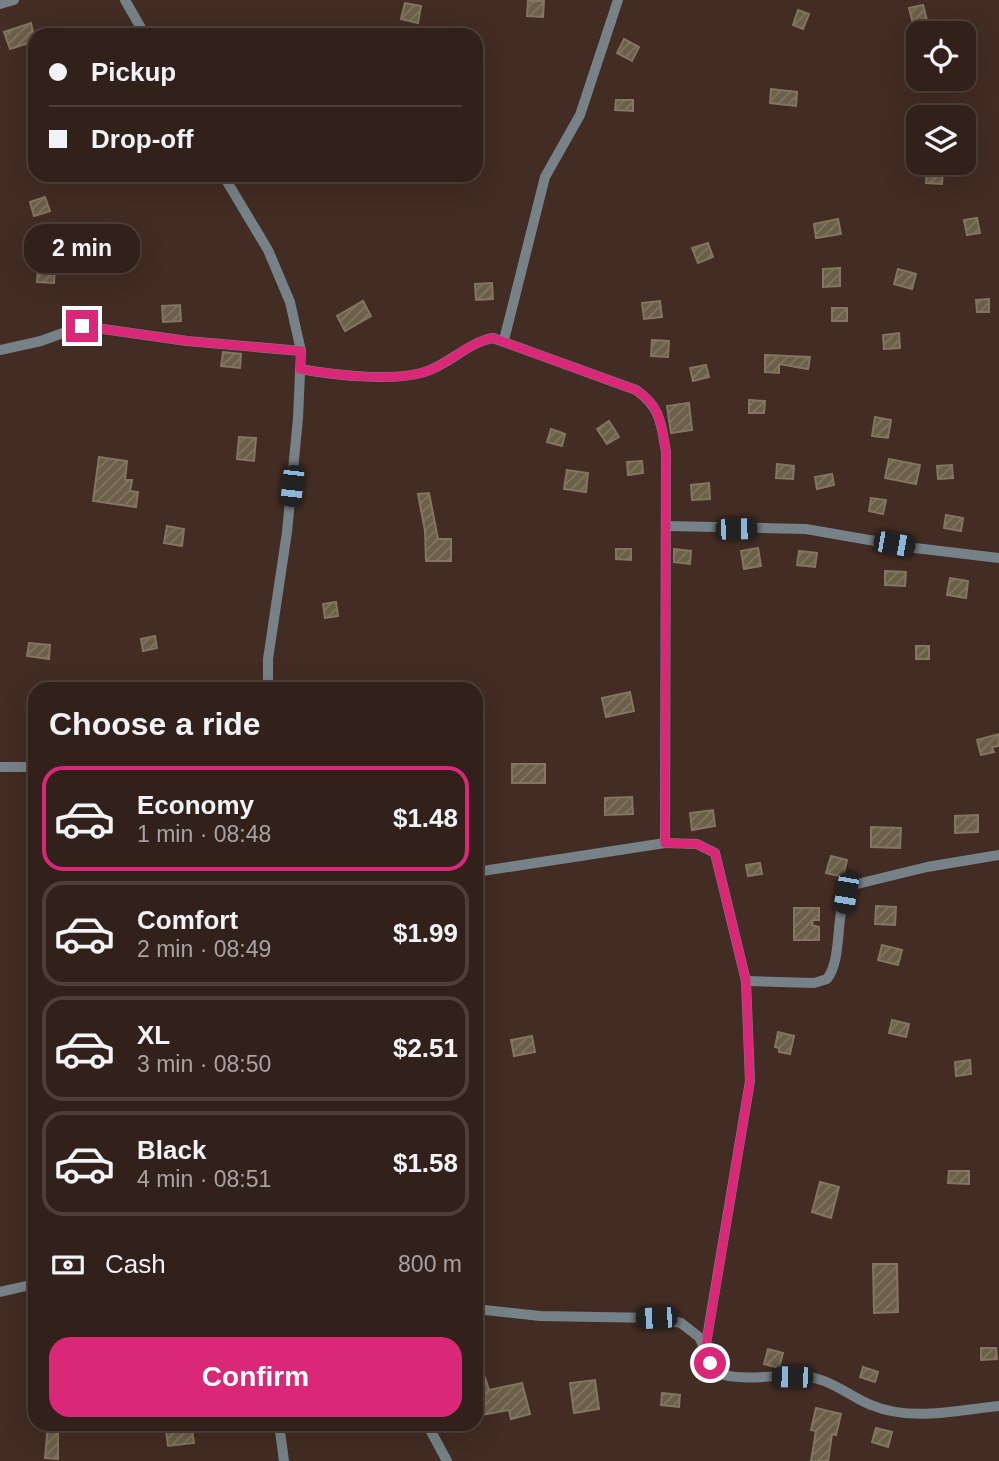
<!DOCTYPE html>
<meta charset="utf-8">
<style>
:root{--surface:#32211a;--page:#3a2923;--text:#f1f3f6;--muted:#a8a3a2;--line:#4d3e39;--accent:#db2777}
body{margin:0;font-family:Helvetica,sans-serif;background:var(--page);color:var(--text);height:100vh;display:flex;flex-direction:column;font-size:26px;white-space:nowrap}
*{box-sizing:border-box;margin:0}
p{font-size:23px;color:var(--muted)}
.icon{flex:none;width:38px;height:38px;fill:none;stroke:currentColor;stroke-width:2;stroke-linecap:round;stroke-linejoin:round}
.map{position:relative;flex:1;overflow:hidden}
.sheet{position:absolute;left:28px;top:682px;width:455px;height:749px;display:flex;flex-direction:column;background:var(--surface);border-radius:21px;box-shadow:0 7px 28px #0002,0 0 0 2px var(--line)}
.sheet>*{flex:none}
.hud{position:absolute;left:28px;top:28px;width:455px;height:154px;border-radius:21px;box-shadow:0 7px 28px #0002,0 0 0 2px var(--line);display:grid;align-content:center;height:154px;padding:0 21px;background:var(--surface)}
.fabs{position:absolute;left:906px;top:21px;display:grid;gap:14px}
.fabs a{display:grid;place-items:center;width:70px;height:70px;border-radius:14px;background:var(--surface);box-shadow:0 7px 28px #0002,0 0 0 2px var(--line);font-size:35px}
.end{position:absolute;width:32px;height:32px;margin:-16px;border:9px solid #db2777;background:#fff;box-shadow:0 0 0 4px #fff}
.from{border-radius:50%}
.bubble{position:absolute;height:49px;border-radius:21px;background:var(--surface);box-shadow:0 7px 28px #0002,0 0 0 2px var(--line);font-size:23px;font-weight:700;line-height:49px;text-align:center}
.car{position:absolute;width:21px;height:42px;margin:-21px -10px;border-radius:9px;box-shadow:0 0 5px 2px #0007;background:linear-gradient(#222 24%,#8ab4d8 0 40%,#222 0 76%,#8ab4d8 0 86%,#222 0)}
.hud b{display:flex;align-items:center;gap:24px;height:66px;font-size:26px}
.hud b+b{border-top:2px solid var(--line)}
.hud i{width:18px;height:18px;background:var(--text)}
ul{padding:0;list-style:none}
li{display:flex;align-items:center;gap:21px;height:105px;margin:0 14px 10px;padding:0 7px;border:4px solid var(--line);border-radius:21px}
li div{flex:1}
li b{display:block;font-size:26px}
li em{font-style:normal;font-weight:700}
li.current{border-color:var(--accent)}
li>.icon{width:63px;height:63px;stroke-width:1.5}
h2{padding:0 21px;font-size:32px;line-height:84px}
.pay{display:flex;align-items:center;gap:18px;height:77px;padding:0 21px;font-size:26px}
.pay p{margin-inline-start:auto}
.action{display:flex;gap:14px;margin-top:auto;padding:14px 21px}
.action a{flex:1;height:80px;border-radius:21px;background:var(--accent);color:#fff;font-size:28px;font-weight:700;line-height:80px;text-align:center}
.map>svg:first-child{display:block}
.building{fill:url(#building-hatch);stroke:#83755f;stroke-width:2}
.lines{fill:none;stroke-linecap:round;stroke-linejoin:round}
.minor{stroke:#768287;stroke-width:10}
.route{stroke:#db2777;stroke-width:9}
</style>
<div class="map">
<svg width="999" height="1461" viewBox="0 0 999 1461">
<defs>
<pattern id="building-hatch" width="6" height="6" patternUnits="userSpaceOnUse" patternTransform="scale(1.75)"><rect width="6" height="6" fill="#6c5f49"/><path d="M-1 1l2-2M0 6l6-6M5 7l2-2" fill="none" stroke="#817562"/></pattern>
</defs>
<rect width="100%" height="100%" fill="#422c23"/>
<!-- building -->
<g class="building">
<path d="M528,1H544L543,17L527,16Z"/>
<path d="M405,3L421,6L418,23L401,19Z"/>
<path d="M923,5L927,20L913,24L909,8Z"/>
<path d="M798,10L809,14L803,29L793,25Z"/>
<path d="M31,23L35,41L10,49L4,32Z"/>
<path d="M624,39L639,47L632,61L617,53Z"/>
<path d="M771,89L797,92L796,106L770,103Z"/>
<path d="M616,100H633V111L615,110Z"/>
<path d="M927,169L943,171L942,184L926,183Z"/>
<path d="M45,197L50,211L34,216L30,202Z"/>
<path d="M977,218L980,233L967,235L964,220Z"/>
<path d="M838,219L841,234L816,238L814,224Z"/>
<path d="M708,243L713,257L698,263L692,248Z"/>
<path d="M38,266L55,267L54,283L37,282Z"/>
<path d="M840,268V286L823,287V269Z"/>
<path d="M898,269L916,274L912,289L894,284Z"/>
<path d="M492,283L493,299L476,300L475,284Z"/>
<path d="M989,299V312H977L976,300Z"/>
<path d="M363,301L371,316L345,331L337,316Z"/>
<path d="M660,301L662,317L644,319L642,303Z"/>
<path d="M180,305L181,321L163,322L162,306Z"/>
<rect x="832" y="308" width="15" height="13"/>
<path d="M899,333L900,348L884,349L883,335Z"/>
<path d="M652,340L669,341L668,357L651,356Z"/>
<path d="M223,352L241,354L240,368L221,366Z"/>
<path d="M765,355L810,357L808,369L779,364V373L765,372Z"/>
<path d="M706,365L709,377L693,381L690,368Z"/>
<path d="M749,400L765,401L764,413H749Z"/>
<path d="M689,403L692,430L671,433L667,406Z"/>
<path d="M875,417L891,420L888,438L872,436Z"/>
<path d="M609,421L619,437L607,444L597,429Z"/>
<path d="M551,429L565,434L562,446L547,442Z"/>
<path d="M239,437L256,438L254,461L237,459Z"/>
<path d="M99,457L127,461L125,480H132L130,491L138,492L136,507L93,501Z"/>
<path d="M889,459L920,465L916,484L885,478Z"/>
<path d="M642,461L643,473L628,475L627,462Z"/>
<path d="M777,464L794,466L793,479L776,478Z"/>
<path d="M952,465L953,478L938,479L937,466Z"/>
<path d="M567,470L588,473L586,492L564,489Z"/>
<path d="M832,474L834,485L817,489L815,477Z"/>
<path d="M709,483L710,499L692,500L691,485Z"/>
<path d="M429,493L438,539H451V561H426L425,531L418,494Z"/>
<path d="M871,498L886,500L883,514L869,511Z"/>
<path d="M946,515L963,518L961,531L944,528Z"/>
<path d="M167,526L184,529L182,546L164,543Z"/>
<path d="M758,548L761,566L744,569L741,551Z"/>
<path d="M616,549H631V560L616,559Z"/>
<path d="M674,549L691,551L690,564L674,562Z"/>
<path d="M799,551L817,553L815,567L797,565Z"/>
<path d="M885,571L906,572L905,586L885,585Z"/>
<path d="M950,578L968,581L966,598L947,595Z"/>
<path d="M336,602L338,616L325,618L323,604Z"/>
<path d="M155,636L157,648L143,651L141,639Z"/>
<path d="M29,643L50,645L49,659L27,656Z"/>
<rect x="916" y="646" width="13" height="13"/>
<path d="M630,692L634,711L606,717L602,698Z"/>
<path d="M999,734V746L992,747L994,752L981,755L977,740Z"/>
<rect x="512" y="764" width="33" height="19"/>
<path d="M632,797L633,814L605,815V798Z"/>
<path d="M713,810L715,826L692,830L690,813Z"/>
<path d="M978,815V832L955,833V816Z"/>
<path d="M871,827L901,828L900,848L871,847Z"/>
<path d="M831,856L847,860L843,877L826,873Z"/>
<path d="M760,863L762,874L748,876L746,865Z"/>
<path d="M876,906L896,907L895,925L875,924Z"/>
<path d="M794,908H819V920H813L812,925L819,927V940H794Z"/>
<path d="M882,945L902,950L898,965L878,960Z"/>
<path d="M892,1020L909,1024L906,1037L889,1033Z"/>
<path d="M778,1032L794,1036L790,1054L779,1052V1048L775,1047Z"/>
<path d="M532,1036L535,1052L514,1056L511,1040Z"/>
<path d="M970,1060L971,1074L956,1076L955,1062Z"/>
<path d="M949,1171H969V1184L948,1183Z"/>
<path d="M820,1182L839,1187L831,1218L812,1212Z"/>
<path d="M873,1264H897L898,1312L874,1313Z"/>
<path d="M981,1348H996L997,1359L981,1360Z"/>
<path d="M768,1349L783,1353L779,1368L764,1364Z"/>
<path d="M478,1356L489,1390L522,1383L530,1414L511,1419L509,1410L476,1416Z"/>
<path d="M863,1367L878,1372L875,1382L860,1377Z"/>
<path d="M595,1380L599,1409L574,1413L570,1383Z"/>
<path d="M662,1393L680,1395L679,1407L661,1405Z"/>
<path d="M816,1408L841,1414L836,1435L832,1434L828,1461H811L816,1431L811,1430Z"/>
<path d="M48,1424H58V1459L45,1458Z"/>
<path d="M165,1424H191L194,1443L168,1446Z"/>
<path d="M876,1428L892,1432L888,1447L872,1442Z"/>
</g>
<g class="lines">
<!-- minor -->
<g class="minor">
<path d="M125,0L145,35"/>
<path d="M0,4L14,0"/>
<path d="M223,175L268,250L290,302L301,351L298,418L287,532L268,659V690"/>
<path d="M504,340L545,177L580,115L618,0"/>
<path d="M0,350L41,341L82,326L187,341L301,351"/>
<path d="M300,369C334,375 399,383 430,370C452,361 470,342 493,338L636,390C661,407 661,424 666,452L665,843L476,872"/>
<path d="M666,526L806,529L915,548L999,558"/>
<path d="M0,767H35"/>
<path d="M665,843L697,844L715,853L746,981L750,1081L705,1350"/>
<path d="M746,981L814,983L827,979C845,956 832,903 853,885L927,867L999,855"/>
<path d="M0,1292L35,1284"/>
<path d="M476,1309L540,1316L656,1318L681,1323L699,1337L717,1373C749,1384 785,1370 818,1379C837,1384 853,1398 871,1405C912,1422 957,1410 999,1406"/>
<path d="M279,1424L284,1461"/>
<path d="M427,1424L447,1461"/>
</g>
</g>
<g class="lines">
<!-- route -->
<path class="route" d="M82,326L187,341L301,351L300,369C334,375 399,383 430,370C452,361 470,342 493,338L636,390C661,406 661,424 666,452L665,843L697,844L715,853L746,981L750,1081L705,1352L710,1363"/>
</g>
</svg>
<div class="fabs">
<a><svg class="icon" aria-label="locate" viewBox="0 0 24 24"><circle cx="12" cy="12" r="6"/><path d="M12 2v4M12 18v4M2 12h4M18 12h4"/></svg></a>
<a><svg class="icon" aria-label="layers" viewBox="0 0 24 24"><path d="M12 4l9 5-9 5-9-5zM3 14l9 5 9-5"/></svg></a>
</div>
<i class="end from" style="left:710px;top:1363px"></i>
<i class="end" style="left:82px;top:326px"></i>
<div class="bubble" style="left:24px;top:224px;width:116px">2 min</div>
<i class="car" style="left:292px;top:486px;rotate:186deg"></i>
<i class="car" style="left:736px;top:529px;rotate:89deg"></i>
<i class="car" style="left:894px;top:544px;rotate:100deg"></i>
<i class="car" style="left:846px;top:893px;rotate:190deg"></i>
<i class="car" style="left:656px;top:1318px;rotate:268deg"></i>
<i class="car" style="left:792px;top:1377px;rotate:271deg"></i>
<div class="hud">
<b><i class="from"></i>Pickup</b>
<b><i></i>Drop-off</b>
</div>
<section class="sheet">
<h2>Choose a ride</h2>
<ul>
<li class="current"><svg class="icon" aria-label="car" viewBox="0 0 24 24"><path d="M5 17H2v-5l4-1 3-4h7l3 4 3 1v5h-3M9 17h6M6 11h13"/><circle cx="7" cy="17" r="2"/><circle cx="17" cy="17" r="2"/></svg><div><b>Economy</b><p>1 min · 08:48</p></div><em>$1.48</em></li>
<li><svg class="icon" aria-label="car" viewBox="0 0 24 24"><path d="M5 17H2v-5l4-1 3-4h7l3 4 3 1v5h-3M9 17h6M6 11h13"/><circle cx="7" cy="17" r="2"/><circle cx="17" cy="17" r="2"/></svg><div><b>Comfort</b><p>2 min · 08:49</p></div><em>$1.99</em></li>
<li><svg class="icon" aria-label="car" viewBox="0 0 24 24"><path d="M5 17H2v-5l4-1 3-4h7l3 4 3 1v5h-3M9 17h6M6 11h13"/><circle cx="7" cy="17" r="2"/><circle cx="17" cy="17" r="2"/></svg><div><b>XL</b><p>3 min · 08:50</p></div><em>$2.51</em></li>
<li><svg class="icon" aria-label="car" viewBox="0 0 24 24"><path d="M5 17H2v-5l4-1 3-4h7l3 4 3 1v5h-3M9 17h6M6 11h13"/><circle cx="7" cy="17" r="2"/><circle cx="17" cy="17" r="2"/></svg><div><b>Black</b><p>4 min · 08:51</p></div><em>$1.58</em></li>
</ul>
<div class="pay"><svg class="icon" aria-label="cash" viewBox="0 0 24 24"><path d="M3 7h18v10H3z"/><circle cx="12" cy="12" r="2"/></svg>Cash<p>800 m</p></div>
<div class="action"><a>Confirm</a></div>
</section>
</div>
